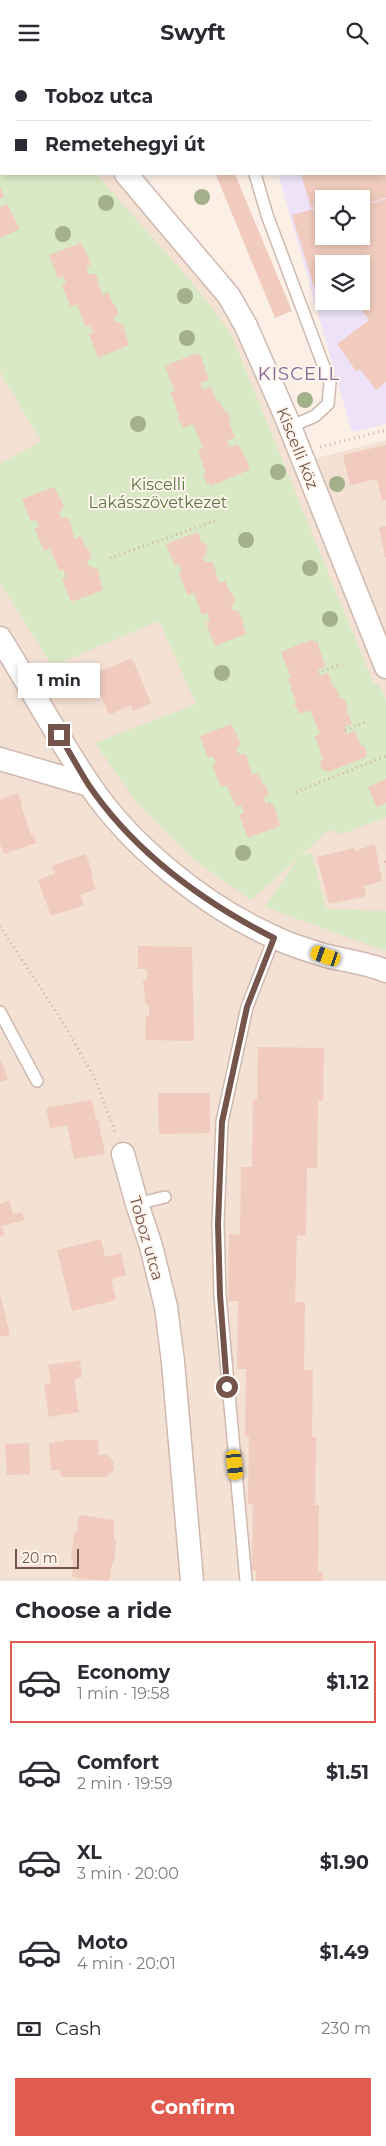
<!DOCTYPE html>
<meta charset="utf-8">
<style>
:root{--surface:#fff;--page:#f7f7f7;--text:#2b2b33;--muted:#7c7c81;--line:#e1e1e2;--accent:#e15b4f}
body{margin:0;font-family:Montserrat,sans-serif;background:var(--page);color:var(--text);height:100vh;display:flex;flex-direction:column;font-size:19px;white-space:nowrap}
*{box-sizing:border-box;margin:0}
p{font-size:16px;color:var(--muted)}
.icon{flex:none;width:28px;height:28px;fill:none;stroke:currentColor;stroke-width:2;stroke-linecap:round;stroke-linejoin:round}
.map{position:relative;height:1516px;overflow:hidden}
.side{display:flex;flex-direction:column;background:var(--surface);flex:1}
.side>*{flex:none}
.hud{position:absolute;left:0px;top:0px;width:386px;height:110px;box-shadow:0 2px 8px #0003;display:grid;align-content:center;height:110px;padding:0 15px;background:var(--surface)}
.tools{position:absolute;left:315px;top:125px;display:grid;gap:10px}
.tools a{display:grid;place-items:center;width:55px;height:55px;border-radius:0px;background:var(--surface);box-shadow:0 2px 8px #0003;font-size:25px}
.scale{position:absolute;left:15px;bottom:12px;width:64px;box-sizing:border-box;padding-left:5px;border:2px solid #74544b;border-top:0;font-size:14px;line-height:18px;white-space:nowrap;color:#74544b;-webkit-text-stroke:4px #fef5ec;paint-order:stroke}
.end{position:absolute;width:22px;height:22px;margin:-11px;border:6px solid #74544b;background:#fff;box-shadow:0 0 0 2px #fff}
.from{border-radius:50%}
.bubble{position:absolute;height:35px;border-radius:0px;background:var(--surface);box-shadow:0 2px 8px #0003;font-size:16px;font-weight:700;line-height:35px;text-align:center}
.car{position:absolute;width:15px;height:30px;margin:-15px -8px;border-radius:6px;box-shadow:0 0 4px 1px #0007;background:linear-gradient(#f5c518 24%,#345 0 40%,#f5c518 0 76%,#345 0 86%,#f5c518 0)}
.hud b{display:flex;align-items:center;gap:18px;height:48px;font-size:19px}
.hud b+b{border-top:1px solid var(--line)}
.hud i{width:12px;height:12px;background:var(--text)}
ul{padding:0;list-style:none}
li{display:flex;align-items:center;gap:15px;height:82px;margin:0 10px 8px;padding:0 5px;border:2px solid transparent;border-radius:0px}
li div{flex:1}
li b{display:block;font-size:19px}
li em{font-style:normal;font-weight:700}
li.current{border-color:var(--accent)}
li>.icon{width:45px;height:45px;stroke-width:1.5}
h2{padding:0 15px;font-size:22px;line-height:60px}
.pay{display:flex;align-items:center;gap:12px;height:55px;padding:0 15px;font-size:19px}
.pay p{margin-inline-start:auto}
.cta{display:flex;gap:10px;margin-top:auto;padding:10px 15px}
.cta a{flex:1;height:58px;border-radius:0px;background:var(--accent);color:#fff;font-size:20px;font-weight:700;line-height:58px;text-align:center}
header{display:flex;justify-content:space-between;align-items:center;height:65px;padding:0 15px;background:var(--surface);font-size:22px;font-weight:700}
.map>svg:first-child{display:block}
.residential{fill:#f3e1d4}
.education{fill:#ede2f8;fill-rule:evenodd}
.green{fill:#d9e9c5}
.building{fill:#f0cbbe}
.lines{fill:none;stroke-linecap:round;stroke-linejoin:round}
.lane-casing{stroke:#cfb9af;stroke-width:14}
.street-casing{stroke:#cfb9af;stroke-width:25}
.path{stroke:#d5aea1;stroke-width:3;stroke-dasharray:1 4;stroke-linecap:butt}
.lane{stroke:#fff;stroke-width:11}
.street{stroke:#fff;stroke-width:22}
.tree{fill:#a4af8c}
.route{stroke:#74544b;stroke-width:6}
.labels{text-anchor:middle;stroke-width:4;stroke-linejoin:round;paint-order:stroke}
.street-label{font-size:16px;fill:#74544b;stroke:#fef5ec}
.park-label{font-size:16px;fill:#5c7943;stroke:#fef5ec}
.neighbourhood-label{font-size:18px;letter-spacing:1px;fill:#806797;stroke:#fef5ec}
</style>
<header><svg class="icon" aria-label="menu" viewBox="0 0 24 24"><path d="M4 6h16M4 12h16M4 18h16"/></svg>Swyft<svg class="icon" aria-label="search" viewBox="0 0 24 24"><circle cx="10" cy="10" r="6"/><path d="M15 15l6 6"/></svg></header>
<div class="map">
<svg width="386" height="1516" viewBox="0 0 386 1516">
<rect width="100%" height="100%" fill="#fcf0e6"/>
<!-- residential -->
<path class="residential" d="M0,0L18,1H1V109H112L203,212L239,269L294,399L386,375V1516H0Z"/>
<!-- education -->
<path class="education" d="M385,73L386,359L352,367L278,109H385ZM324,134H361V171H324ZM324,199H361V236H324Z"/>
<!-- green -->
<g class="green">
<path d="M97,0H386V21L385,1Z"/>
<path d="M0,11L1,109H96L192,217L230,267L374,620L378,619L386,634V752L342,769L329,765L300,791L312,788L326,844L386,846V886L265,842L298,793L251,835L197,797L134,734L95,678L196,639L159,556L52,601L0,518V399L41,376L0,307Z"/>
</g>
<!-- building -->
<g class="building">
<path d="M220,109H235L292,246L275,253L216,110Z"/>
<path d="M301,109H386V133L361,140V134H354L353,131L343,134H324V139L311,143Z"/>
<path d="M0,121L4,132L0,134Z"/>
<path d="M386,134V317L376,325L360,304L356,306L337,279L369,255L355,236H361V199H324V236L339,237L320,242L292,150L324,141V171H361V141Z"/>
<path d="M7,139L19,162L18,165L0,173V142Z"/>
<path d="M81,178L91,197L89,198L90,201L86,202L88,209H96L102,230L108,227L113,239H115L118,247V250L114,252L116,258L120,256L121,260L123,259L129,280L98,293L89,269L93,268L90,260L85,261L77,239L70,242L62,219L66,218L63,211L58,213L49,190Z"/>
<path d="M197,288L198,291L200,289L209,315L200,318L203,325L211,322L217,337L219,335L224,346L228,347L231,356L229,357L235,372L227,376L230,382L238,379L250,402L249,405L211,421L210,418L207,419L203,410L206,409L198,385L203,383L193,359L183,363L177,352H179L171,327L175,326L165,301Z"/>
<path d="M386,380V435L382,436L377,414L350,420L343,390Z"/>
<path d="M54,422L64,441L62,442L63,445L59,447L61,453L66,452L67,454L69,453L75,474L81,471L86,484L88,483L91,491L90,492L91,494L87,496L89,502L93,501L94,504L97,503L103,525L71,537L62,514L66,512L63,504L59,506L50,483L44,486L35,464L39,462L36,455L31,457L22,434Z"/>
<path d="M386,461V492H385L379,463Z"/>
<path d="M198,467L202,479L205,477L208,486H205L207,490L203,491L205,497H213L219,518L225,516L230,528L232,527L235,536V539L231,540L233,546L237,545L238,548L240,547L246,569L215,581L206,558L210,556L207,548L202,550L194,528L187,530L179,508L182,507L179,499L175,501L166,479Z"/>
<path d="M313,574L314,577L317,576L325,601L317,605L320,611L328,608L334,623L336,622L340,633L344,634L348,643L346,644L352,659L344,662L347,669L355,666L361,681L364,680L367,689L365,690L366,692L328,707L327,705L323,706L319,696L323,695L315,671L320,669L310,645L300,649L294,639L296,638L288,613L291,612L281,587Z"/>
<path d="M132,593L151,638L133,646L131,640L109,650L92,610Z"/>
<path d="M231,659L241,678H239L240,681L236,683L239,689H246L252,710L258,708L263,720L265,719L269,728H267L268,731L264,732L266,739L270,737L272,740L274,739L280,761L248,773L239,750L244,748L241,740L236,742L227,720L221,722L212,700L216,699L213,691L208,693L200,671Z"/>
<path d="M386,714V738L377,742L368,722Z"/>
<path d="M18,728L22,738H20L31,770L33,769L36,778L4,789L0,779V735Z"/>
<path d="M375,779L382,816L364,821L366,831L329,839L317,792L355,783V786Z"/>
<path d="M86,789L93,810L91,811L96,824L80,830L84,840L51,851L38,815L55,809L52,801Z"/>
<path d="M138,881L192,882L194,976L145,975L146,951H149V940H146L143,915H147V904H138Z"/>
<path d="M258,982L324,983L323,1036H318L317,1103H307L306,1171L297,1170L295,1237H305L304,1305H313L312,1372H316L315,1440H319L318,1507L323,1508V1516H256V1506H252L253,1439H248L249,1371H245L246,1304H237L238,1236H228L229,1169L240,1170L241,1102H252L253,1035H257Z"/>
<path d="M0,993L8,1014L0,1017Z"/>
<path d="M158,1028H210V1068L159,1069Z"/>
<path d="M92,1035L96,1054H98L105,1089L74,1094L67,1060L50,1063L46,1043Z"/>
<path d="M9,1136L13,1149L22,1147L25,1155L2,1161L4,1171L0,1172V1139Z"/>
<path d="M101,1174L105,1192L121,1188L126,1210L111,1214L116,1235L72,1246L57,1185Z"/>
<path d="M0,1229L10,1270L0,1272Z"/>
<path d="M80,1295L82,1312L74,1314L79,1347L49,1352L44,1319L51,1318L48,1300Z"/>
<path d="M69,1375H98L99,1390H107L113,1396L114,1404L111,1408L105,1412H61L60,1405H51L49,1378Z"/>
<path d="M29,1378L30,1409L7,1410L5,1379Z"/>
<path d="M81,1450L114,1455V1475H116L114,1498H112L110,1514L108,1516L74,1513L72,1510L73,1495H71L74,1467L77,1468L78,1453Z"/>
</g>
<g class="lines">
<defs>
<g id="lane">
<path d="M255,109L267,150L330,318L328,339L315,351L290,362"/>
<path d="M0,947L37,1016"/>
<path d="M137,1139L165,1132"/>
<path d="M246,1516L220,1230L218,1159L222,1057L247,942L274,873"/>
</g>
<g id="street">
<path d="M33,0L34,1"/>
<path d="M126,109L229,231L246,261L286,352L386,602"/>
<path d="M0,573C30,621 57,672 89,719C130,781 206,842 274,872C290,880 310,886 327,891C347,896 367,898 386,906"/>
<path d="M0,694L89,720"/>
<path d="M123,1089L137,1139L151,1181L166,1242L173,1297L192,1516"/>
</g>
</defs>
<!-- lane casing -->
<use href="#lane" class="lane-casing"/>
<!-- street casing -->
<use href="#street" class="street-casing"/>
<!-- path -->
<g class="path">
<path d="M313,0L314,1"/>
<path d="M342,0V1"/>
<path d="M385,33H386"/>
<path d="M385,63L386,62"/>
<path d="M320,382L386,365"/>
<path d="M110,493L215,456"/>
<path d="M318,608L342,599"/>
<path d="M345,665L366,657"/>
<path d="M296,727L386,691"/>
<path d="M385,797L386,796"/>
<path d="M0,861L62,956L95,1014L116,1069"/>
</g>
<!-- lane -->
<use href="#lane" class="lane"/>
<!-- street -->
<use href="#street" class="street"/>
</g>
<!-- trees -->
<g class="tree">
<circle cx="202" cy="132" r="8"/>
<circle cx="106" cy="138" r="8"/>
<circle cx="63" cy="169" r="8"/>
<circle cx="185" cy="231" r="8"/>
<circle cx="187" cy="273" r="8"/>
<circle cx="305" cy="335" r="8"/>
<circle cx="138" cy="359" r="8"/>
<circle cx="278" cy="407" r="8"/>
<circle cx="337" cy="419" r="8"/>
<circle cx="246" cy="475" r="8"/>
<circle cx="310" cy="503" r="8"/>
<circle cx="330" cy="554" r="8"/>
<circle cx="222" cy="608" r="8"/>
<circle cx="243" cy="788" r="8"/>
</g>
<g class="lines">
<!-- route -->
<path class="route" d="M59,670C69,686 78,703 88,719C134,787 203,837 274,873L247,942L222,1057L218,1159L220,1230L227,1322"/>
</g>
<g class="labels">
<!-- street labels -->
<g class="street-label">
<text transform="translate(298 383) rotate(68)" y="6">Kiscelli köz</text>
<text transform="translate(147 1173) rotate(74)" y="6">Toboz utca</text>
</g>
<!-- park labels -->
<g class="park-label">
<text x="158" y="425">Kiscelli<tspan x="158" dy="18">Lakásszövetkezet</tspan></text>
</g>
<!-- neighbourhood labels -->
<g class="neighbourhood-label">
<text x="299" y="315">KISCELL</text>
</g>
</g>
</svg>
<div class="tools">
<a><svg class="icon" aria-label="locate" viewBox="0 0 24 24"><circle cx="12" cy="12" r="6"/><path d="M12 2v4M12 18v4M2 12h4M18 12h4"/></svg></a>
<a><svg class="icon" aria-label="layers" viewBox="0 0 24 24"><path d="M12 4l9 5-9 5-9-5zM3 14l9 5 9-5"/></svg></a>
</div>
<div class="scale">20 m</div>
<i class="end from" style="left:227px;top:1322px"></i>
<i class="end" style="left:59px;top:670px"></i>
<div class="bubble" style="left:18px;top:598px;width:82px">1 min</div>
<i class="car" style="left:326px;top:891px;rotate:289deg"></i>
<i class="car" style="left:235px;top:1400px;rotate:174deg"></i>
<div class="hud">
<b><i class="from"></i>Toboz utca</b>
<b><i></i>Remetehegyi út</b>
</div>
</div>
<section class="side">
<h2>Choose a ride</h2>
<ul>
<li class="current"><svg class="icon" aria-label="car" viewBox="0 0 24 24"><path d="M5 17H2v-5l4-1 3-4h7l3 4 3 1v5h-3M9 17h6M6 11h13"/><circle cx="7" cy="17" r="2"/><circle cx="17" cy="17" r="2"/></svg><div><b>Economy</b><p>1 min · 19:58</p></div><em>$1.12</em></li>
<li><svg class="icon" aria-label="car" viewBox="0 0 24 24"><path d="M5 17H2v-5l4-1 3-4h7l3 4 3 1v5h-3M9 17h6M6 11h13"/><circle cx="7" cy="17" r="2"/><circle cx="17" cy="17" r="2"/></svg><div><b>Comfort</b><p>2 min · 19:59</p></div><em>$1.51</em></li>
<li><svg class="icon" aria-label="car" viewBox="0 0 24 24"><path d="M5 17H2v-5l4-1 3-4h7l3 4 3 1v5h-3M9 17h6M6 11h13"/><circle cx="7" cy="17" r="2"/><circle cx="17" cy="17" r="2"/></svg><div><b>XL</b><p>3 min · 20:00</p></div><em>$1.90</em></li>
<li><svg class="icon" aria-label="car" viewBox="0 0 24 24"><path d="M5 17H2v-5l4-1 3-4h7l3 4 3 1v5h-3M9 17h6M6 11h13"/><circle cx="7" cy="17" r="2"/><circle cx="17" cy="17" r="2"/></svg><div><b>Moto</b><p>4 min · 20:01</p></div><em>$1.49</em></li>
</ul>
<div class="pay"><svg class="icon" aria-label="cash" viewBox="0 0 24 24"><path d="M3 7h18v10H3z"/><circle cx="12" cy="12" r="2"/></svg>Cash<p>230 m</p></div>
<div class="cta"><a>Confirm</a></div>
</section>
